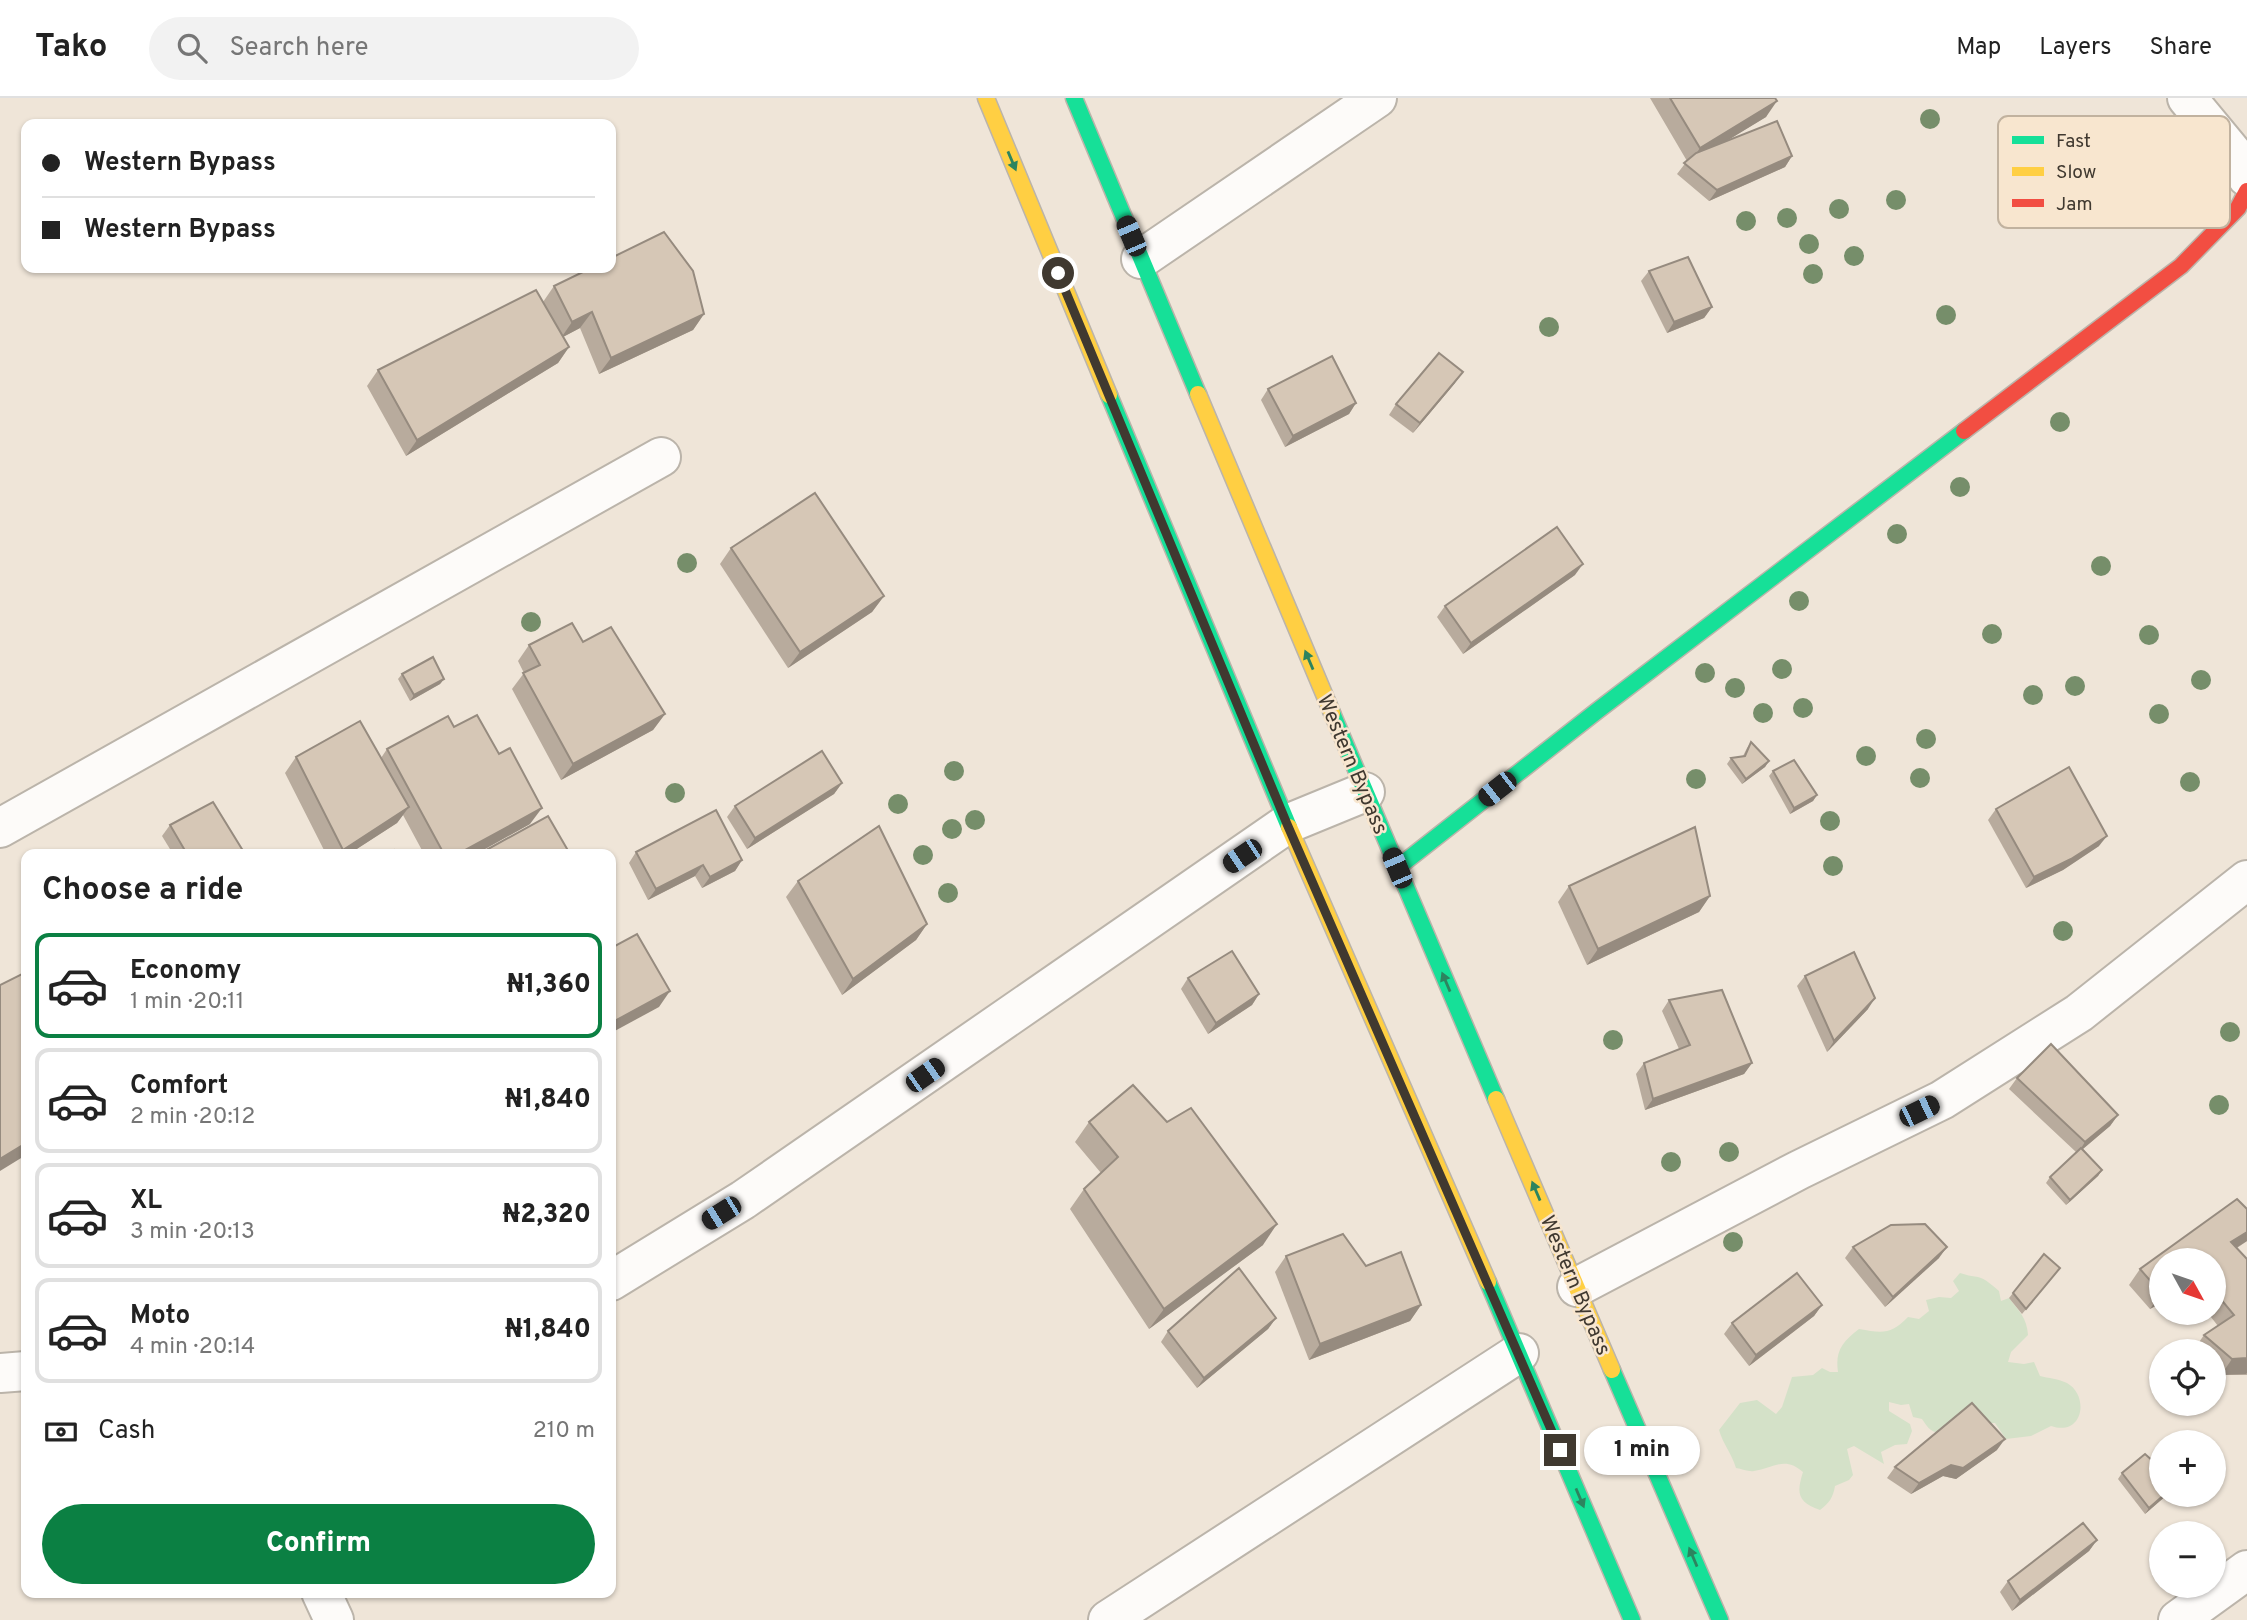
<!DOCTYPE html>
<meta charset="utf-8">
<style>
:root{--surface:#fff;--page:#f2f2f2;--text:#222;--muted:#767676;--line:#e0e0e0;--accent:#0b8043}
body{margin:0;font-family:Overpass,sans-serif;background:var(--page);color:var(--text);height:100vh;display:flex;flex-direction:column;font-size:26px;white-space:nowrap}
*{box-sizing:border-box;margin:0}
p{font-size:23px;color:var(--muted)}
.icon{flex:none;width:38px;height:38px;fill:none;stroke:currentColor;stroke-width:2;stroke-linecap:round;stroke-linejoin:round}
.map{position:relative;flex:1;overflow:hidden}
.details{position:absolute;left:21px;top:751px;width:595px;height:749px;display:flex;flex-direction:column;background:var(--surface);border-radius:14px;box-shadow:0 2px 5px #0004}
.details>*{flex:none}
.top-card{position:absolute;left:21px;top:21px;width:595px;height:154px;border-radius:14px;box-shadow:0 2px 5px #0004;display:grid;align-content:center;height:154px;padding:0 21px;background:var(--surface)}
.needle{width:46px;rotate:130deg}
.fabs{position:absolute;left:2149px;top:1150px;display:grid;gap:14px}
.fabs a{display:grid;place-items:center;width:77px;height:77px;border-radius:50%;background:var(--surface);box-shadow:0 2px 5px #0004;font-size:35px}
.end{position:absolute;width:32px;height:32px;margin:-16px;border:9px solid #403930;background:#fff;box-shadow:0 0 0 4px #fff}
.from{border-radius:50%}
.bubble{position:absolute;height:49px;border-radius:24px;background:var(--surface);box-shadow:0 2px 5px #0004;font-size:23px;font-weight:800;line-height:49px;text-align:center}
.car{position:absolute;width:21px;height:42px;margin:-21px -10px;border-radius:9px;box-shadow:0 0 5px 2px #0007;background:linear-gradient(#222 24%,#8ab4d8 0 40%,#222 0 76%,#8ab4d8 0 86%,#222 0)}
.top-card b{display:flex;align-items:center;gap:24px;height:66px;font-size:26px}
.top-card b+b{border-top:2px solid var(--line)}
.top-card i{width:18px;height:18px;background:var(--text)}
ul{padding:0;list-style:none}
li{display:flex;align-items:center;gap:21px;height:105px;margin:0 14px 10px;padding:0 7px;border:4px solid var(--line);border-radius:14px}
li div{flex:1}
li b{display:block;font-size:26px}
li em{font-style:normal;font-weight:800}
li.active{border-color:var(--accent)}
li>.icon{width:63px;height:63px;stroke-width:1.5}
h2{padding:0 21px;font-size:32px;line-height:84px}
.pay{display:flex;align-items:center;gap:18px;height:77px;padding:0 21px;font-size:26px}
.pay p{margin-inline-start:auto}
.cta{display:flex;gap:14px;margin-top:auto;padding:14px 21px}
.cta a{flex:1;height:80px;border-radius:42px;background:var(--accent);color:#fff;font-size:28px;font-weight:800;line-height:80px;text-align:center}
header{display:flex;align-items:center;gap:42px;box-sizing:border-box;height:98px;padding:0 35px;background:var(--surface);border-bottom:2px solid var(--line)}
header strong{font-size:33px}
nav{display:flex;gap:38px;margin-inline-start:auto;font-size:24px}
.search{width:490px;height:63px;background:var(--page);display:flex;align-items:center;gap:18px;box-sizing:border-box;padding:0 24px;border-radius:38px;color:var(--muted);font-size:26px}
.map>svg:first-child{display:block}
.green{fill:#d4e1c8}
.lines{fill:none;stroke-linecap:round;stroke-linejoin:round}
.street-casing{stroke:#bbb4aa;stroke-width:42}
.fast-casing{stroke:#bbb4aa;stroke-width:19}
.slow-casing{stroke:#bbb4aa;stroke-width:19}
.jam-casing{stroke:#bbb4aa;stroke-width:19}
.street{stroke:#fdfbf9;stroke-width:38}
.fast{stroke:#16e098;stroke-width:16}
.slow{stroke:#ffcf43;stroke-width:16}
.jam{stroke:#f24e42;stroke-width:16}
.tree{fill:#768e6a}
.wall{fill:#b8ab9d}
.shaded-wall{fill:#968b7f}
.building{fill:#d6c7b6;stroke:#968b7f;stroke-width:2}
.oneway{fill:#2d845f}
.route{stroke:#403930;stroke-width:9}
.labels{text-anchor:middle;stroke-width:5;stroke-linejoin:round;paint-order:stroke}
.street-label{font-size:21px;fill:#403930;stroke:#f8e6cf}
.key{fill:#f8e6cf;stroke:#c1b29f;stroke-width:2}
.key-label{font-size:19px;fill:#403930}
</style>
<header>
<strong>Tako</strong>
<div class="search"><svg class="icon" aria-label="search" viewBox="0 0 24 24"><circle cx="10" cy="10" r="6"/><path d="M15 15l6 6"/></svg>Search here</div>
<nav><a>Map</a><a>Layers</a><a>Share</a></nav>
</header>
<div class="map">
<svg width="2247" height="1522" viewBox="0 0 2247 1522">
<rect width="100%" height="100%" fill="#efe5d8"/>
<!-- green -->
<path class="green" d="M1960,1175C1966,1177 1971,1178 1978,1179C1986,1181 1993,1188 1999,1193L2001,1203L2009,1200C2019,1213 2027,1220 2028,1237L2011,1254L2008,1264L2024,1266L2034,1264L2040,1278C2048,1280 2059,1281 2067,1285C2090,1298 2083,1339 2051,1328L2031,1338L2006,1341L1995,1325C1974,1324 1954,1336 1939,1335C1930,1334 1926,1327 1922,1321L1913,1319L1909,1306L1901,1307L1889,1304V1313L1910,1326L1912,1333L1907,1346L1895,1347L1881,1354L1884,1366L1854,1348L1847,1351L1853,1377L1849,1382L1835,1388C1833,1400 1829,1405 1820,1412C1798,1404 1796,1396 1803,1374C1784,1357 1773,1371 1754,1373C1749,1374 1742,1371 1736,1370C1732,1356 1723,1346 1719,1332L1740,1305L1757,1302L1776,1316L1782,1309L1792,1279L1813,1277L1822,1270L1830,1274H1838C1835,1253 1842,1244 1859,1231C1882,1235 1891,1237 1908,1219L1919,1221L1929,1213L1926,1202L1939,1199L1951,1200L1959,1193L1953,1183Z"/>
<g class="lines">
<defs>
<g id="street">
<path d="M2187,0L2235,58L2247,79"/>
<path d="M1141,161L1377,0"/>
<path d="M0,730L661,359"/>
<path d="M611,1183L743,1102L1287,726L1365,694"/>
<path d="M1577,1189L1799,1072L1942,1002L2079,915L2247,782"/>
<path d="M0,1275L26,1273"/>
<path d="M321,1494L334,1522"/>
<path d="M1108,1522L1519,1255"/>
<path d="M2178,1522L2247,1472"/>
</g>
<g id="fast">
<path d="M1074,0L1198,296"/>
<path d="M1109,297L1289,729"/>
<path d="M1332,615L1496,1001"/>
<path d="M1397,770L1597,613L1964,333"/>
<path d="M1488,1184L1632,1522"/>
<path d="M1612,1272L1720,1522"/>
</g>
<g id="slow">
<path d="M986,0L1109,297"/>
<path d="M1198,296L1332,615"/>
<path d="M1289,729L1488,1184"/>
<path d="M1496,1001L1612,1272"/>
</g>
<path id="jam" d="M1964,333L2181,168L2238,110L2247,93"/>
</defs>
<!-- street casing -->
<use href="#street" class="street-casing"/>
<!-- fast casing -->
<use href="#fast" class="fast-casing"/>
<!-- slow casing -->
<use href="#slow" class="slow-casing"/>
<!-- jam casing -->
<use href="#jam" class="jam-casing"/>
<!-- street -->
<use href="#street" class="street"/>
<!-- fast -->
<use href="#fast" class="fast"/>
<!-- slow -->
<use href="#slow" class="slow"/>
<!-- jam -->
<use href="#jam" class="jam"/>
</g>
<!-- trees -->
<g class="tree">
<circle cx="1930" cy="21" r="10"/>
<circle cx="1896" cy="102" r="10"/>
<circle cx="1839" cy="111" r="10"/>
<circle cx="1787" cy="120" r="10"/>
<circle cx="1746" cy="123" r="10"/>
<circle cx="1809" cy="146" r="10"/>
<circle cx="1854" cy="158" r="10"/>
<circle cx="1813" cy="176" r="10"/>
<circle cx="1946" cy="217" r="10"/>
<circle cx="1549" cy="229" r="10"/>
<circle cx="2060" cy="324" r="10"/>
<circle cx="1960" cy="389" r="10"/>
<circle cx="1897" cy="436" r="10"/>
<circle cx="687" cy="465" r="10"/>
<circle cx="2101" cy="468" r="10"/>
<circle cx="1799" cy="503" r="10"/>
<circle cx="531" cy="524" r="10"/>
<circle cx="1992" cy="536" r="10"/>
<circle cx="2149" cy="537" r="10"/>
<circle cx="1782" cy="571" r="10"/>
<circle cx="1705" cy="575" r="10"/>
<circle cx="2201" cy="582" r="10"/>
<circle cx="2075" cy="588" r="10"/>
<circle cx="1735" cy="590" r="10"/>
<circle cx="2033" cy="597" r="10"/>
<circle cx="1803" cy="610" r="10"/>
<circle cx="1763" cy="615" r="10"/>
<circle cx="2159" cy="616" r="10"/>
<circle cx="1926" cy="641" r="10"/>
<circle cx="1866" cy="658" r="10"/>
<circle cx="954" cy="673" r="10"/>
<circle cx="1920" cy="680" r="10"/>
<circle cx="1696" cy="681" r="10"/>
<circle cx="2190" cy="684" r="10"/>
<circle cx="675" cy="695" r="10"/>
<circle cx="898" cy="706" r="10"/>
<circle cx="975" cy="722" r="10"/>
<circle cx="1830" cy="723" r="10"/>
<circle cx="952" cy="731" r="10"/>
<circle cx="923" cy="757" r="10"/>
<circle cx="1833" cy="768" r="10"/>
<circle cx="948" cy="795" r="10"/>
<circle cx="2063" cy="833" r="10"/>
<circle cx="2230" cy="934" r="10"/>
<circle cx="1613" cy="942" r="10"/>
<circle cx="2219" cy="1007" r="10"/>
<circle cx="1729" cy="1054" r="10"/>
<circle cx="1671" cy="1064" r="10"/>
<circle cx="1733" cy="1144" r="10"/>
</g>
<!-- wall -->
<g class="wall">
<path d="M1650,0H1775L1766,19L1726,43L1792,58L1785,69L1709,103L1677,76L1687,63Z"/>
<path d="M1649,173L1712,209L1704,220L1667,235L1641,183Z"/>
<path d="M554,188L704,216L693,232L599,276L580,230L563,239L569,249L558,265L406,358L367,288L378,272L543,204Z"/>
<path d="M1455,285L1413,335L1389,317L1396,306Z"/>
<path d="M1268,291L1356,305L1349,316L1285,349L1261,302Z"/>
<path d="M731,450L884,498L872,514L788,570L720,466Z"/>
<path d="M1575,477L1463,556L1437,519L1445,508Z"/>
<path d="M583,544L665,616L653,632L561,682L512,591L524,575L518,563L529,547Z"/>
<path d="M402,576L444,581L440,586L410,603L398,581Z"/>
<path d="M454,629L530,726L476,756H424L403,717L397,725L349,756H326L285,675L296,659L381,660L387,651Z"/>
<path d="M1751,644L1769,663L1765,669L1742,686L1727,666L1731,660L1743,658L1747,650Z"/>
<path d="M1773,673L1817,697L1813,703L1790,716L1769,678Z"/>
<path d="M842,685L834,696L747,751L727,719L735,708Z"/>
<path d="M1996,711L2099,748L2063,772L2026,790L1988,722Z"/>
<path d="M170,727L245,756H173L162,738Z"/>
<path d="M636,754L742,762L735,773L702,790L695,778L648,802L629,765Z"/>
<path d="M798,783L927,826L916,842L842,897L786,799Z"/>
<path d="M1569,788L1710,798L1699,814L1587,867L1558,804Z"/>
<path d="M1805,878L1868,911L1827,954L1797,888Z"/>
<path d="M1188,880L1259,896L1252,907L1208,936L1181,891Z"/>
<path d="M1669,902L1752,965L1744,976L1645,1012L1636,976L1644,965L1679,951L1662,913Z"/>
<path d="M2017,980L2118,1017L2110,1028L2083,1051L2102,1072L2098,1078L2066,1107L2046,1085L2050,1079L2076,1054L2009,991Z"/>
<path d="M1089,1024H1167L1263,1147L1149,1231L1070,1111L1084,1091L1101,1075L1075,1044Z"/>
<path d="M2237,1101L2247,1111V1143L2237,1150L2247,1161V1277H2221L2214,1270V1253H2193L2204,1237L2218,1228L2207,1214H2214V1162H2161V1205L2150,1211L2129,1187L2140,1171Z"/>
<path d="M1853,1149L1939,1160L1885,1209L1845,1160Z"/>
<path d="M1286,1158L1366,1168L1421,1207L1410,1223L1309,1262L1275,1174Z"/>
<path d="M2060,1170L2056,1175L2022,1216L2009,1200L2013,1195Z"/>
<path d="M1822,1207L1814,1218L1749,1268L1724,1236L1732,1225Z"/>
<path d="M1276,1220L1268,1231L1197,1290L1161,1244L1168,1233Z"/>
<path d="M1997,1352L1956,1381L1943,1378L1911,1396L1887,1380L1895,1369Z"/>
<path d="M2122,1375L2161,1396H2168L2145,1416L2118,1381Z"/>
<path d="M2097,1442L2089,1453L2012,1513L2000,1494L2008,1483Z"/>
</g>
<!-- shaded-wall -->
<g class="shaded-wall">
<path d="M1777,3L1766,19L1689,66L1700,50Z"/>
<path d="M1792,58L1785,69L1709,103L1717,92Z"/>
<path d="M1712,209L1704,220L1667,235L1674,224Z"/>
<path d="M592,214L580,230L561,240L572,224Z"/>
<path d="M704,216L693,232L599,276L611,260Z"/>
<path d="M569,249L558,265L406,358L417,342Z"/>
<path d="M1463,274L1455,285L1413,335L1420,325Z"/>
<path d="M1356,305L1349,316L1285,349L1293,338Z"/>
<path d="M1583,466L1575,477L1463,556L1471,545Z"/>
<path d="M884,498L872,514L788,570L800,554Z"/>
<path d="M444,581L440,586L410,603L414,597Z"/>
<path d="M665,616L653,632L561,682L573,666Z"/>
<path d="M1769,663L1765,669L1742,686L1746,681Z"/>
<path d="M842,685L834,696L747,751L755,740Z"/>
<path d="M1817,697L1813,703L1790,716L1794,710Z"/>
<path d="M409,709L397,725L349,756H340L343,752Z"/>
<path d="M542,710L530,726L476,756H458Z"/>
<path d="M2107,738L2099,748L2063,772L2026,790L2034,779Z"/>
<path d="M742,762L735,773L702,790L710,779Z"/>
<path d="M703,767L695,778L648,802L656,791Z"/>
<path d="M1710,798L1699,814L1587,867L1598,851Z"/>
<path d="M927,826L916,842L842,897L853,881Z"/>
<path d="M670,893L659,909L611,935V925Z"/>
<path d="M1259,896L1252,907L1208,936L1216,925Z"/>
<path d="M1875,900L1868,911L1827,954L1834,943Z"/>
<path d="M1752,965L1744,976L1645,1012L1653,1001Z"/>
<path d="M2118,1017L2110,1028L2078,1055L2085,1044Z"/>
<path d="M26,1045V1057L0,1073V1061Z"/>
<path d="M2102,1072L2098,1078L2066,1107L2070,1102Z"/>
<path d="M1277,1126L1263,1147L1149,1231L1164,1211Z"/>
<path d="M2247,1134V1143L2220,1160L2231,1144Z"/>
<path d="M1947,1149L1939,1160L1885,1209L1893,1199Z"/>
<path d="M2161,1195V1205L2150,1211Z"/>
<path d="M1421,1207L1410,1223L1309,1262L1320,1246Z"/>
<path d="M1822,1207L1814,1218L1749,1268L1756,1257Z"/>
<path d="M1276,1220L1268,1231L1197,1290L1204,1280Z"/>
<path d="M2247,1260V1275L2246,1276L2221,1277L2232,1261Z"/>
<path d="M2005,1341L1997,1352L1956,1381L1943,1378L1911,1396L1919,1385L1951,1367Z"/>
<path d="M2165,1396H2168L2145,1416L2149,1410Z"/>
<path d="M2097,1442L2089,1453L2012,1513L2020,1502Z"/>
</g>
<!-- building -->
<g class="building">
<path d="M1670,0H1775L1777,3L1700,50Z"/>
<path d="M1777,23L1792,58L1717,92L1684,65L1696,55Z"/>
<path d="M664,134L693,173L704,216L611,260L592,214L572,224L554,188L591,170H611V160Z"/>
<path d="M1688,159L1712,209L1674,224L1649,173Z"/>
<path d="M536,192L569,249L417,342L378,272Z"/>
<path d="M1439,255L1463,274L1420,325L1396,306Z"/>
<path d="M1332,258L1356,305L1293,338L1268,291Z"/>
<path d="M815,395L884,498L800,554L731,450Z"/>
<path d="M1557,429L1583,466L1471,545L1445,508Z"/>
<path d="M572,525L583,544L611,529L665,616L573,666L523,575L540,567L529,547Z"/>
<path d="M433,559L444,581L414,597L402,576Z"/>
<path d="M477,617L499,656L510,650L542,710L458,756H444L387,651L448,618L454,629Z"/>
<path d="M360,623L409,709L343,752L296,659Z"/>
<path d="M1751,644L1769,663L1746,681L1731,660L1745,658Z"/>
<path d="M822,653L842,685L755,740L735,708Z"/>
<path d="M1794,662L1817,697L1794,710L1773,673Z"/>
<path d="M2069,669L2107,738L2071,761L2034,779L1996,711Z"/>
<path d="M213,704L245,756H187L170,727Z"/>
<path d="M716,712L742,762L710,779L703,767L656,791L636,754Z"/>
<path d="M548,718L570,756H479Z"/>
<path d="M879,728L927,826L853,881L798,783Z"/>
<path d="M1695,729L1710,798L1598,851L1569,788Z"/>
<path d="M394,752L397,756H388Z"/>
<path d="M637,836L670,893L611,925V850Z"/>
<path d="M1232,853L1259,896L1216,925L1188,880Z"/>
<path d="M1854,854L1875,900L1834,943L1805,878Z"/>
<path d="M26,874V1045L0,1061V887Z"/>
<path d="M1722,892L1752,965L1653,1001L1644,965L1690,947L1669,902Z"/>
<path d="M2051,946L2118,1017L2085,1044L2017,980Z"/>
<path d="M1133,987L1167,1024L1191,1010L1277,1126L1164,1211L1084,1091L1118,1059L1089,1024Z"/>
<path d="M2081,1050L2102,1072L2070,1102L2050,1079Z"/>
<path d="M2237,1101L2247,1111V1134L2231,1144L2247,1161V1260L2232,1261L2204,1237L2234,1217L2214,1193V1162H2161V1195L2140,1171Z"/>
<path d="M1925,1126L1947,1149L1893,1199L1853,1149L1891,1127Z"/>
<path d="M1343,1136L1366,1168L1401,1154L1421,1207L1320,1246L1286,1158Z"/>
<path d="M2044,1156L2060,1170L2026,1211L2013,1195Z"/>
<path d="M1239,1170L1276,1220L1204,1280L1168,1233Z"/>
<path d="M1797,1175L1822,1207L1756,1257L1732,1225Z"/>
<path d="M1972,1305L2005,1341L1963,1370L1951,1367L1919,1385L1895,1369Z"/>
<path d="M2145,1356L2155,1365L2161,1360V1396H2165L2149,1410L2122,1375Z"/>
<path d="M2083,1425L2097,1442L2020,1502L2008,1483Z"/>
</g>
<!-- one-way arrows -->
<defs><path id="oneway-solid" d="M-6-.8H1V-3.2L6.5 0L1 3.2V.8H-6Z" transform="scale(1.75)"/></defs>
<g class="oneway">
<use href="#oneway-solid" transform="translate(1012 63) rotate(67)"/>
<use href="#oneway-solid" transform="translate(1309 562) rotate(-113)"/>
<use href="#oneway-solid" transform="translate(1446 884) rotate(-113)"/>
<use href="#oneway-solid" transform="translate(1536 1093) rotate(-113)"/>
<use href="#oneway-solid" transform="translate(1580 1400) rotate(67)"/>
<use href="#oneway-solid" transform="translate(1693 1459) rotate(-113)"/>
</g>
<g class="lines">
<!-- route -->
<path class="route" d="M1058,175L1287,726L1560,1352"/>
</g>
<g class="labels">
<!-- street labels -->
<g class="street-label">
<text transform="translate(1353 666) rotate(67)" y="7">Western Bypass</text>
<text transform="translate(1576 1187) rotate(67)" y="7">Western Bypass</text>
</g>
</g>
<!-- legend -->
<rect x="1998" y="18" width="232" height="112" rx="10" class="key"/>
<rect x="2012" y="38" width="32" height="8" fill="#16e098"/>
<rect x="2012" y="69" width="32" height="9" fill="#ffcf43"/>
<rect x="2012" y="101" width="32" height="8" fill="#f24e42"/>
<g class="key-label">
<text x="2056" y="49">Fast</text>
<text x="2056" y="80">Slow</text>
<text x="2056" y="112">Jam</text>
</g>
</svg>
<div class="fabs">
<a><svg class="needle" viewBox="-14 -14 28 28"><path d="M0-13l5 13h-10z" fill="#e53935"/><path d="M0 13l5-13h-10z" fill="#767676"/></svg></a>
<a><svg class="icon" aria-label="locate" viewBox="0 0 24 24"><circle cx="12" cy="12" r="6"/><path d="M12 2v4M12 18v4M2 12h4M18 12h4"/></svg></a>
<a>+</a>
<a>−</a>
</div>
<i class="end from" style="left:1058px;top:175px"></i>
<i class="end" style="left:1560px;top:1352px"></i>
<div class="bubble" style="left:1584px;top:1328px;width:116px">1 min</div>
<i class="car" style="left:1131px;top:138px;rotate:337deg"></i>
<i class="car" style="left:1497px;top:691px;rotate:232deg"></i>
<i class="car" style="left:1242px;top:758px;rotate:236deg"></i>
<i class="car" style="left:1397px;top:770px;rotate:337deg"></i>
<i class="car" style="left:925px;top:977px;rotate:55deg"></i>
<i class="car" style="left:1919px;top:1013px;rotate:64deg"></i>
<i class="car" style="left:721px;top:1115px;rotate:238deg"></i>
<div class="top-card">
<b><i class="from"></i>Western Bypass</b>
<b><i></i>Western Bypass</b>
</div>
<section class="details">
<h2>Choose a ride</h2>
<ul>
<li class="active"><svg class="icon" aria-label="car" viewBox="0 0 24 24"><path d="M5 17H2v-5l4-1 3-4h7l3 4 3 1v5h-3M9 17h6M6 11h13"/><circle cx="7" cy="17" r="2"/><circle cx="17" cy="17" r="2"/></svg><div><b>Economy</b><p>1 min · 20:11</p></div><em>₦1,360</em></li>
<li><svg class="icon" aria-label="car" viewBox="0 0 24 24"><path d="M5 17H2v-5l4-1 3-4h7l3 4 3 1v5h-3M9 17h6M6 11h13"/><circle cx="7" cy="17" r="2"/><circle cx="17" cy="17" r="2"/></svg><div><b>Comfort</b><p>2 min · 20:12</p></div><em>₦1,840</em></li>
<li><svg class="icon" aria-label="car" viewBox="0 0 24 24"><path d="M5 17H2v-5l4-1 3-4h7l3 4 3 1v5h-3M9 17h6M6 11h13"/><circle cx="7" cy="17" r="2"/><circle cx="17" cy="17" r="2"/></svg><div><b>XL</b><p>3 min · 20:13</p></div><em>₦2,320</em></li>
<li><svg class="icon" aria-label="car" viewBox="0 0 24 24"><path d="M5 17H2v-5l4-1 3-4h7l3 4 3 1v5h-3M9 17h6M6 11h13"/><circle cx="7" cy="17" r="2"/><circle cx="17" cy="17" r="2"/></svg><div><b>Moto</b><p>4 min · 20:14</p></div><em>₦1,840</em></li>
</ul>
<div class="pay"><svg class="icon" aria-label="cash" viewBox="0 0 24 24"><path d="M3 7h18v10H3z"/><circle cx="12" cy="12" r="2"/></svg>Cash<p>210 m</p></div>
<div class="cta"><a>Confirm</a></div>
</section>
</div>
